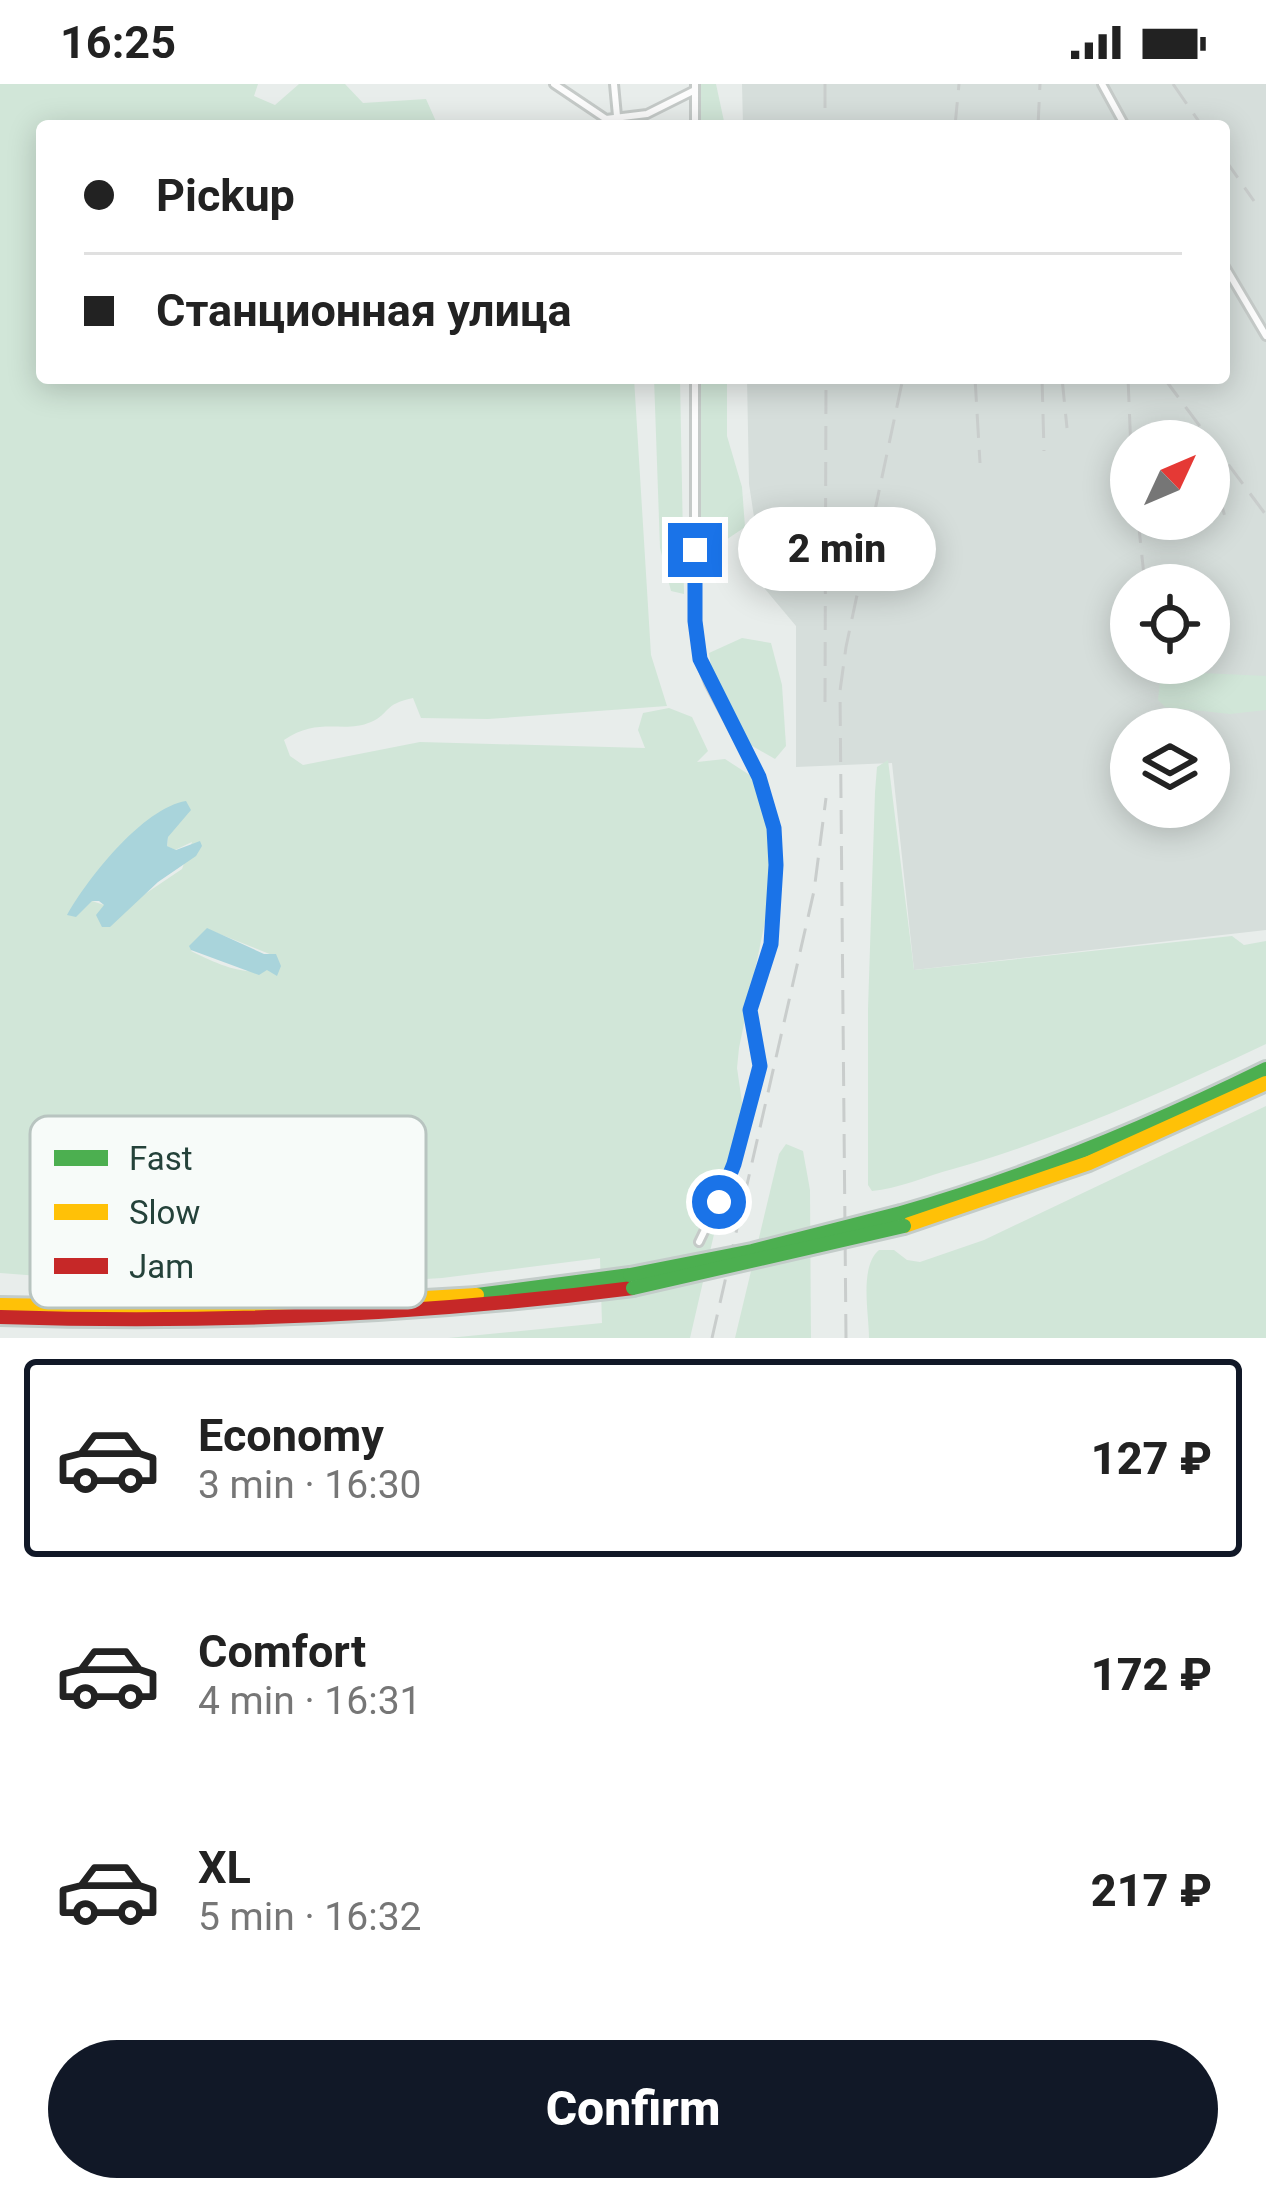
<!DOCTYPE html>
<meta charset="utf-8">
<style>
:root{--surface:#fff;--page:#f2f2f2;--text:#222;--muted:#767676;--line:#e0e0e0;--accent:#111827}
body{margin:0;font-family:Roboto,sans-serif;background:var(--page);color:var(--text);height:100vh;display:flex;flex-direction:column;font-size:45px;white-space:nowrap}
*{box-sizing:border-box;margin:0}
p{font-size:39px;color:var(--muted)}
.icon{flex:none;width:66px;height:66px;fill:none;stroke:currentColor;stroke-width:2;stroke-linecap:round;stroke-linejoin:round}
.map{position:relative;height:1254px;overflow:hidden}
.panel{display:flex;flex-direction:column;background:var(--surface);flex:1}
.panel>*{flex:none}
.hud{position:absolute;left:36px;top:36px;width:1194px;height:264px;border-radius:12px;box-shadow:0 6px 30px #0003;display:grid;align-content:center;height:264px;padding:0 48px;background:var(--surface)}
.needle{width:78px;rotate:46deg}
.buttons{position:absolute;left:1110px;top:336px;display:grid;gap:24px}
.buttons a{display:grid;place-items:center;width:120px;height:120px;border-radius:50%;background:var(--surface);box-shadow:0 6px 30px #0003;font-size:60px}
.end{position:absolute;width:54px;height:54px;margin:-27px;border:15px solid #1a73e8;background:#fff;box-shadow:0 0 0 6px #fff}
.from{border-radius:50%}
.bubble{position:absolute;height:84px;border-radius:42px;background:var(--surface);box-shadow:0 6px 30px #0003;font-size:39px;font-weight:800;line-height:84px;text-align:center}
.hud b{display:flex;align-items:center;gap:42px;height:114px;font-size:45px}
.hud b+b{border-top:3px solid var(--line)}
.hud i{width:30px;height:30px;background:var(--text)}
ul{padding:21px 0 0;list-style:none}
li{display:flex;align-items:center;gap:36px;height:198px;margin:0 24px 18px;padding:0 24px;border:6px solid transparent;border-radius:12px}
li div{flex:1}
li b{display:block;font-size:45px}
li em{font-style:normal;font-weight:800}
li.selected{border-color:var(--accent)}
li>.icon{width:108px;height:108px;stroke-width:1.5}
.primary-button{display:flex;gap:24px;margin-top:auto;padding:24px 48px}
.primary-button a{flex:1;height:138px;border-radius:72px;background:var(--accent);color:#fff;font-size:48px;font-weight:800;line-height:138px;text-align:center}
.status{display:flex;justify-content:space-between;align-items:center;height:84px;padding:0 60px;background:var(--surface);direction:ltr}
.status svg{height:33px;fill:currentColor}
.map>svg:first-child{display:block}
.built{fill:#d6dedb;fill-rule:evenodd}
.green{fill:#d1e6d8;fill-rule:evenodd}
.water{fill:#a9d4db}
.lines{fill:none;stroke-linecap:round;stroke-linejoin:round}
.street-casing{stroke:#c5cac8;stroke-width:12}
.fast-casing{stroke:#c3ccc9;stroke-width:20}
.slow-casing{stroke:#c3ccc9;stroke-width:20}
.jam-casing{stroke:#c3ccc9;stroke-width:20}
.street{stroke:#fcfcfc;stroke-width:6}
.fast{stroke:#4caf50;stroke-width:14}
.slow{stroke:#ffc107;stroke-width:14}
.jam{stroke:#c62828;stroke-width:14}
.rail{stroke:#c9cdcc;stroke-width:3;stroke-dasharray:24 12;stroke-linecap:butt}
.fast-bridge-casing{stroke:#c3ccc9;stroke-width:20;stroke-linecap:butt}
.fast-bridge{stroke:#4caf50;stroke-width:14}
.route{stroke:#1a73e8;stroke-width:15}
.key{fill:#f7fbf9;stroke:#b8c4c0;stroke-width:3}
.key-label{font-size:33px;fill:#24423a}
</style>
<div class="status"><b>16:25</b><svg viewBox="0 0 49 12"><path d="M0 12V9h3v3zM5 12V6h3v6zM10 12V3h3v9zM15 12V0h3v12zM26 1h20v11H26zM47 4h2v5h-2z"/></svg></div>
<div class="map">
<svg width="1266" height="1254" viewBox="0 0 1266 1254">
<rect width="100%" height="100%" fill="#e8edeb"/>
<!-- built -->
<path class="built" d="M742,0H1266V846L914,886L892,679L796,683V542L765,505L749,400L747,294H1224V42H743ZM1131,357H1209V435H1131ZM1131,501H1209V579H1131ZM1131,645H1209V723H1131Z"/>
<!-- green -->
<g class="green">
<path d="M0,0H258L254,12L275,21L299,0H345L363,19L426,15L438,42H42V294H634L651,571L667,622L488,635L421,634L413,614C383,620 390,630 371,638C344,650 319,632 284,656L290,672L303,681L420,658L645,664L638,646L643,629L669,624L692,633L708,667L697,678L725,675L762,699L773,738L775,789L739,964L737,984L743,1025L690,1254H448L602,1239L600,1174L442,1194L236,1207L0,1189ZM168,753L167,762L175,766L192,758L182,785L139,814L104,821L92,817ZM207,845L272,871L267,886C242,892 213,878 191,867Z"/>
<path d="M694,0H716L725,42H694Z"/>
<path d="M654,294H680L684,510L671,507L660,464Z"/>
<path d="M698,294H727V352L742,403L745,443L720,460L700,453Z"/>
<path d="M742,554L771,559L782,601L786,662L775,675L747,659L713,595L709,569Z"/>
<path d="M1161,587L1266,592V626L1230,630L1165,623L1158,616Z"/>
<path d="M888,676L914,886L1232,852L1244,861L1266,857V960C1164,1008 1061,1054 953,1085C927,1092 897,1105 872,1107L868,1101V925L875,708L877,683Z"/>
<path d="M1266,1022V1254H869C869,1229 859,1183 879,1166H894L907,1176L920,1178L984,1156Z"/>
<path d="M786,1060L803,1067L810,1106L811,1254H735L779,1070Z"/>
</g>
<!-- water -->
<g class="water">
<path d="M186,717L191,726L168,753L167,762L176,766L200,757L202,762L196,772L158,798L110,843H102L96,831L104,821L99,817H92L76,833L67,831C88,794 143,724 186,717Z"/>
<path d="M207,844L264,870H276L281,882L277,892L267,886L259,891L191,866L189,862Z"/>
</g>
<g class="lines">
<defs>
<g id="street">
<path d="M554,0L606,35L647,30L695,6"/>
<path d="M614,0L617,32"/>
<path d="M695,0V42"/>
<path d="M1102,0L1125,42"/>
<path d="M1224,181L1266,252"/>
<path d="M695,294V537L700,575L709,599L759,693L774,744L777,781L771,860L750,927L760,982L729,1096L699,1158"/>
</g>
<g id="fast">
<path d="M901,1129C1028,1093 1148,1043 1266,985"/>
<path d="M477,1211L630,1191"/>
</g>
<g id="slow">
<path d="M904,1142L1089,1079L1266,999"/>
<path d="M0,1221L237,1225L477,1211"/>
</g>
<path id="jam" d="M0,1233C212,1240 422,1231 633,1204"/>
</defs>
<!-- street casing -->
<use href="#street" class="street-casing"/>
<!-- fast casing -->
<use href="#fast" class="fast-casing"/>
<!-- slow casing -->
<use href="#slow" class="slow-casing"/>
<!-- jam casing -->
<use href="#jam" class="jam-casing"/>
<!-- street -->
<use href="#street" class="street"/>
<!-- fast -->
<use href="#fast" class="fast"/>
<!-- slow -->
<use href="#slow" class="slow"/>
<!-- jam -->
<use href="#jam" class="jam"/>
<!-- rail -->
<g class="rail">
<path d="M825,0V42"/>
<path d="M1173,0L1202,42"/>
<path d="M955,42L959,0"/>
<path d="M1038,42L1040,0"/>
<path d="M1224,74L1254,117"/>
<path d="M975,294L980,379"/>
<path d="M1042,294L1044,367"/>
<path d="M1062,294L1067,344"/>
<path d="M1128,294L1131,367"/>
<path d="M1164,294L1266,431"/>
<path d="M1209,373L1226,437"/>
<path d="M1138,435L1145,501"/>
<path d="M825,618L826,294"/>
<path d="M712,1254L814,807L826,714"/>
<path d="M846,1254L840,607L846,563L903,294"/>
</g>
<defs>
<g id="fast-bridge">
<path d="M630,1191L752,1167L901,1129"/>
<path d="M633,1204L904,1142"/>
</g>
</defs>
<!-- fast-bridge casing -->
<use href="#fast-bridge" class="fast-bridge-casing"/>
<!-- fast-bridge -->
<use href="#fast-bridge" class="fast-bridge"/>
</g>
<g class="lines">
<!-- route -->
<path class="route" d="M695,466V537L700,575L759,693L774,744L776,781L771,860L750,926L760,982L734,1080L719,1118"/>
</g>
<!-- legend -->
<rect x="30" y="1032" width="396" height="192" rx="18" class="key"/>
<rect x="54" y="1066" width="54" height="16" fill="#4caf50"/>
<rect x="54" y="1120" width="54" height="16" fill="#ffc107"/>
<rect x="54" y="1174" width="54" height="16" fill="#c62828"/>
<g class="key-label">
<text x="129" y="1086">Fast</text>
<text x="129" y="1140">Slow</text>
<text x="129" y="1194">Jam</text>
</g>
</svg>
<div class="buttons">
<a><svg class="needle" viewBox="-14 -14 28 28"><path d="M0-13l5 13h-10z" fill="#e53935"/><path d="M0 13l5-13h-10z" fill="#767676"/></svg></a>
<a><svg class="icon" aria-label="locate" viewBox="0 0 24 24"><circle cx="12" cy="12" r="6"/><path d="M12 2v4M12 18v4M2 12h4M18 12h4"/></svg></a>
<a><svg class="icon" aria-label="layers" viewBox="0 0 24 24"><path d="M12 4l9 5-9 5-9-5zM3 14l9 5 9-5"/></svg></a>
</div>
<i class="end from" style="left:719px;top:1118px"></i>
<i class="end" style="left:695px;top:466px"></i>
<div class="bubble" style="left:738px;top:423px;width:198px">2 min</div>
<div class="hud">
<b><i class="from"></i>Pickup</b>
<b><i></i>Станционная улица</b>
</div>
</div>
<section class="panel">
<ul>
<li class="selected"><svg class="icon" aria-label="car" viewBox="0 0 24 24"><path d="M5 17H2v-5l4-1 3-4h7l3 4 3 1v5h-3M9 17h6M6 11h13"/><circle cx="7" cy="17" r="2"/><circle cx="17" cy="17" r="2"/></svg><div><b>Economy</b><p>3 min · 16:30</p></div><em>127 ₽</em></li>
<li><svg class="icon" aria-label="car" viewBox="0 0 24 24"><path d="M5 17H2v-5l4-1 3-4h7l3 4 3 1v5h-3M9 17h6M6 11h13"/><circle cx="7" cy="17" r="2"/><circle cx="17" cy="17" r="2"/></svg><div><b>Comfort</b><p>4 min · 16:31</p></div><em>172 ₽</em></li>
<li><svg class="icon" aria-label="car" viewBox="0 0 24 24"><path d="M5 17H2v-5l4-1 3-4h7l3 4 3 1v5h-3M9 17h6M6 11h13"/><circle cx="7" cy="17" r="2"/><circle cx="17" cy="17" r="2"/></svg><div><b>XL</b><p>5 min · 16:32</p></div><em>217 ₽</em></li>
</ul>
<div class="primary-button"><a>Confirm</a></div>
</section>
